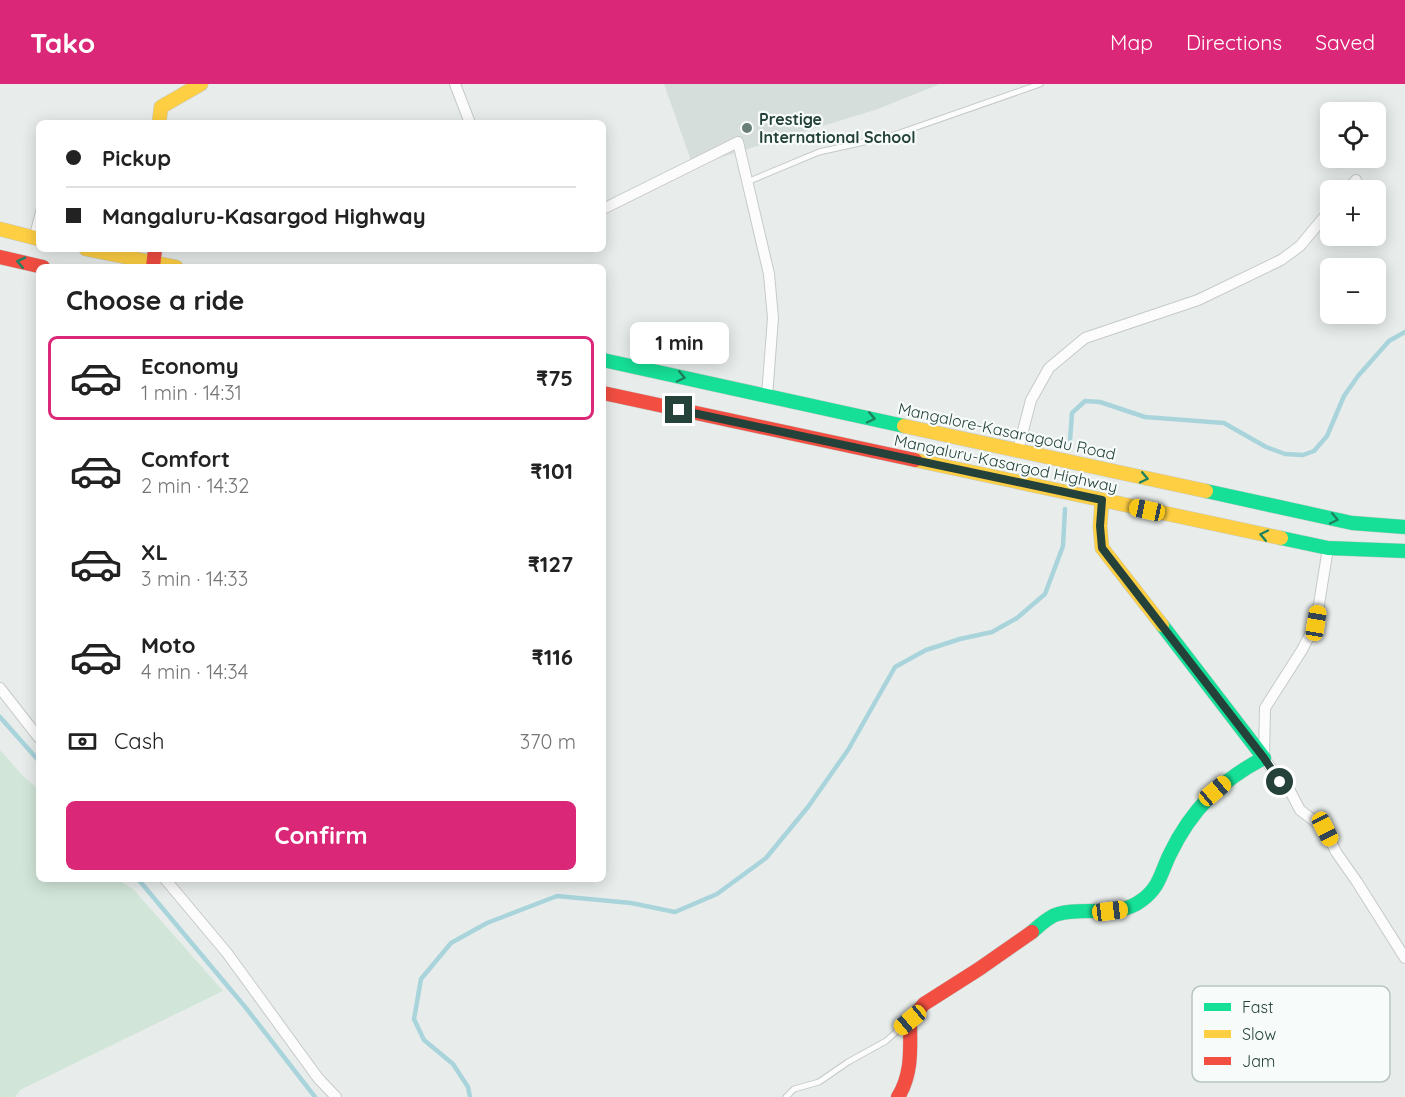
<!DOCTYPE html>
<meta charset="utf-8">
<style>
:root{--surface:#fff;--page:#f2f2f2;--text:#222;--muted:#767676;--line:#e0e0e0;--accent:#db2777}
body{margin:0;font-family:Quicksand,sans-serif;background:var(--page);color:var(--text);height:100vh;display:flex;flex-direction:column;font-size:22px;white-space:nowrap}
*{box-sizing:border-box;margin:0}
p{font-size:20px;color:var(--muted)}
.icon{flex:none;width:33px;height:33px;fill:none;stroke:currentColor;stroke-width:2;stroke-linecap:round;stroke-linejoin:round}
.map{position:relative;flex:1;overflow:hidden}
.details{position:absolute;left:36px;top:180px;width:570px;height:618px;display:flex;flex-direction:column;background:var(--surface);border-radius:9px;box-shadow:0 3px 15px #0003}
.details>*{flex:none}
.top-card{position:absolute;left:36px;top:36px;width:570px;height:132px;border-radius:9px;box-shadow:0 3px 15px #0003;display:grid;align-content:center;height:132px;padding:0 30px;background:var(--surface)}
.buttons{position:absolute;left:1320px;top:18px;display:grid;gap:12px}
.buttons a{display:grid;place-items:center;width:66px;height:66px;border-radius:9px;background:var(--surface);box-shadow:0 3px 15px #0003;font-size:30px}
.end{position:absolute;width:27px;height:27px;margin:-14px;border:8px solid #24423a;background:#fff;box-shadow:0 0 0 3px #fff}
.from{border-radius:50%}
.bubble{position:absolute;height:42px;border-radius:9px;background:var(--surface);box-shadow:0 3px 15px #0003;font-size:20px;font-weight:700;line-height:42px;text-align:center}
.car{position:absolute;width:18px;height:36px;margin:-18px -9px;border-radius:8px;box-shadow:0 0 4px 2px #0007;background:linear-gradient(#f5c518 24%,#345 0 40%,#f5c518 0 76%,#345 0 86%,#f5c518 0)}
.top-card b{display:flex;align-items:center;gap:21px;height:57px;font-size:22px}
.top-card b+b{border-top:2px solid var(--line)}
.top-card i{width:15px;height:15px;background:var(--text)}
ul{padding:0;list-style:none}
li{display:flex;align-items:center;gap:18px;height:84px;margin:0 12px 9px;padding:0 18px;border:3px solid transparent;border-radius:9px}
li div{flex:1}
li b{display:block;font-size:22px}
li em{font-style:normal;font-weight:700}
li.on{border-color:var(--accent)}
li>.icon{width:54px;height:54px;stroke-width:1.5}
h2{padding:0 30px;font-size:27px;line-height:72px}
.pay{display:flex;align-items:center;gap:15px;height:66px;padding:0 30px;font-size:22px}
.pay p{margin-inline-start:auto}
.cta{display:flex;gap:12px;margin-top:auto;padding:12px 30px}
.cta a{flex:1;height:69px;border-radius:9px;background:var(--accent);color:#fff;font-size:24px;font-weight:700;line-height:69px;text-align:center}
header{display:flex;align-items:center;gap:36px;box-sizing:border-box;height:84px;padding:0 30px;background:var(--accent);color:#fff}
header strong{font-size:28px}
nav{display:flex;gap:33px;margin-inline-start:auto;font-size:21px}
.map>svg:first-child{display:block}
.built{fill:#d6dedb}
.green{fill:#d1e6d8}
.lines{fill:none;stroke-linecap:round;stroke-linejoin:round}
.stream{stroke:#a9d4db;stroke-width:4.5}
.lane-casing{stroke:#c5cac8;stroke-width:7}
.street-casing{stroke:#c5cac8;stroke-width:12}
.fast-casing{stroke:#c3cbc8;stroke-width:15}
.slow-casing{stroke:#c3cbc8;stroke-width:15}
.jam-casing{stroke:#c3cbc8;stroke-width:15}
.lane{stroke:#fcfcfc;stroke-width:5}
.street{stroke:#fcfcfc;stroke-width:10}
.fast{stroke:#16e098;stroke-width:14}
.slow{stroke:#ffcf43;stroke-width:14}
.jam{stroke:#f24e42;stroke-width:14}
.oneway{stroke:#1e8160}
.route{stroke:#24423a;stroke-width:8}
.poi-dot{fill:#697e78;stroke:#f7fbf9;stroke-width:2}
.labels{text-anchor:middle;stroke-width:4.5;stroke-linejoin:round;paint-order:stroke}
.poi-label{font-size:16px;font-weight:bold;fill:#24423a;stroke:#f7fbf9;text-anchor:start}
.street-label{font-size:16px;fill:#24423a;stroke:#f7fbf9}
.key{fill:#f7fbf9;stroke:#b8c4c0;stroke-width:1.5}
.key-label{font-size:16px;fill:#24423a}
</style>
<header>
<strong>Tako</strong>
<nav><a>Map</a><a>Directions</a><a>Saved</a></nav>
</header>
<div class="map">
<svg width="1405" height="1013" viewBox="0 0 1405 1013">
<rect width="100%" height="100%" fill="#e8edeb"/>
<!-- built -->
<path class="built" d="M664,0H940L878,25L693,82Z"/>
<!-- green -->
<path class="green" d="M0,666L23,692L39,706V795H117L133,805L223,907L20,1006L15,1013H0Z"/>
<g class="lines">
<!-- stream -->
<g class="stream">
<path d="M1070,356L1072,329L1085,317L1100,318L1145,333L1224,339L1266,363L1285,370L1303,371L1314,367L1327,352L1344,312L1358,292L1389,257L1405,248"/>
<path d="M0,633L39,677"/>
<path d="M138,795L246,924L315,1013"/>
<path d="M470,1013L468,1003L453,980L424,956L414,935L421,895L451,859L487,839L557,812L631,819L675,828L717,810L766,774L808,723L848,666L895,583L926,566L960,555L992,548L1017,534L1045,510L1063,462L1065,425"/>
</g>
<defs>
<g id="lane">
<path d="M747,98L819,68L891,52L1040,0"/>
<path d="M33,149L39,126"/>
<path d="M786,1013L794,1005L819,998L848,978L886,957L906,939"/>
</g>
<g id="street">
<path d="M455,0L470,39"/>
<path d="M1347,106L1356,96"/>
<path d="M603,125L738,58L769,190L773,234L767,312"/>
<path d="M1018,366L1031,316L1049,284L1085,254L1198,216L1281,176L1300,162L1330,126"/>
<path d="M1328,464L1316,539L1302,566L1265,624L1264,674L1280,697L1289,705L1300,726L1325,745L1336,768L1357,798L1405,874"/>
<path d="M0,604L39,654"/>
<path d="M165,795L227,869L318,994L336,1013"/>
</g>
<g id="fast">
<path d="M603,276L904,342"/>
<path d="M1206,407L1352,439L1405,443"/>
<path d="M1281,454L1328,464L1405,467"/>
<path d="M1032,848C1039,842 1049,832 1058,830C1086,822 1118,835 1142,816C1160,803 1161,788 1170,770C1191,726 1221,696 1264,674L1162,541"/>
</g>
<g id="slow">
<path d="M159,39L161,23L201,0"/>
<path d="M0,145L39,155"/>
<path d="M86,165L176,183"/>
<path d="M904,342L1206,407"/>
<path d="M915,376L1281,454"/>
<path d="M1102,416L1100,442L1102,464L1162,541"/>
</g>
<g id="jam">
<path d="M0,173L43,183"/>
<path d="M153,183L155,165"/>
<path d="M603,309L915,376"/>
<path d="M898,1013C913,989 910,963 910,936L924,920L979,885L1032,848"/>
</g>
</defs>
<!-- lane casing -->
<use href="#lane" class="lane-casing"/>
<!-- street casing -->
<use href="#street" class="street-casing"/>
<!-- fast casing -->
<use href="#fast" class="fast-casing"/>
<!-- slow casing -->
<use href="#slow" class="slow-casing"/>
<!-- jam casing -->
<use href="#jam" class="jam-casing"/>
<!-- lane -->
<use href="#lane" class="lane"/>
<!-- street -->
<use href="#street" class="street"/>
<!-- fast -->
<use href="#fast" class="fast"/>
<!-- slow -->
<use href="#slow" class="slow"/>
<!-- jam -->
<use href="#jam" class="jam"/>
</g>
<!-- one-way arrows -->
<defs><path id="oneway-chevron" d="M-2-3.5L2.5 0L-2 3.5" fill="none" stroke-width="1.6" stroke-linecap="round" stroke-linejoin="round" transform="scale(1.5)"/></defs>
<g class="oneway">
<use href="#oneway-chevron" transform="translate(21 178) rotate(-167)"/>
<use href="#oneway-chevron" transform="translate(681 293) rotate(12)"/>
<use href="#oneway-chevron" transform="translate(871 334) rotate(12)"/>
<use href="#oneway-chevron" transform="translate(1144 394) rotate(12)"/>
<use href="#oneway-chevron" transform="translate(1334 435) rotate(12)"/>
<use href="#oneway-chevron" transform="translate(1264 451) rotate(-168)"/>
</g>
<g class="lines">
<!-- route -->
<path class="route" d="M679,326L1102,416L1100,442L1102,464L1264,674L1280,698"/>
</g>
<!-- markers -->
<circle class="poi-dot" cx="747" cy="44" r="6"/>
<g class="labels">
<!-- poi labels -->
<g class="poi-label">
<text x="759" y="41">Prestige<tspan x="759" dy="18">International School</tspan></text>
</g>
<!-- street labels -->
<g class="street-label">
<text transform="translate(1007 347) rotate(12)" y="6">Mangalore-Kasaragodu Road</text>
<text transform="translate(1006 379) rotate(12)" y="6">Mangaluru-Kasargod Highway</text>
</g>
</g>
<!-- legend -->
<rect x="1192" y="902" width="198" height="96" rx="9" class="key"/>
<rect x="1204" y="919" width="27" height="8" fill="#16e098"/>
<rect x="1204" y="946" width="27" height="8" fill="#ffcf43"/>
<rect x="1204" y="973" width="27" height="8" fill="#f24e42"/>
<g class="key-label">
<text x="1242" y="929">Fast</text>
<text x="1242" y="956">Slow</text>
<text x="1242" y="983">Jam</text>
</g>
</svg>
<div class="buttons">
<a><svg class="icon" aria-label="locate" viewBox="0 0 24 24"><circle cx="12" cy="12" r="6"/><path d="M12 2v4M12 18v4M2 12h4M18 12h4"/></svg></a>
<a>+</a>
<a>−</a>
</div>
<i class="end from" style="left:1280px;top:698px"></i>
<i class="end" style="left:679px;top:326px"></i>
<div class="bubble" style="left:630px;top:238px;width:99px">1 min</div>
<i class="car" style="left:1147px;top:426px;rotate:282deg"></i>
<i class="car" style="left:1316px;top:539px;rotate:9deg"></i>
<i class="car" style="left:1215px;top:707px;rotate:50deg"></i>
<i class="car" style="left:1325px;top:745px;rotate:153deg"></i>
<i class="car" style="left:1110px;top:827px;rotate:83deg"></i>
<i class="car" style="left:910px;top:936px;rotate:230deg"></i>
<div class="top-card">
<b><i class="from"></i>Pickup</b>
<b><i></i>Mangaluru-Kasargod Highway</b>
</div>
<section class="details">
<h2>Choose a ride</h2>
<ul>
<li class="on"><svg class="icon" aria-label="car" viewBox="0 0 24 24"><path d="M5 17H2v-5l4-1 3-4h7l3 4 3 1v5h-3M9 17h6M6 11h13"/><circle cx="7" cy="17" r="2"/><circle cx="17" cy="17" r="2"/></svg><div><b>Economy</b><p>1 min · 14:31</p></div><em>₹75</em></li>
<li><svg class="icon" aria-label="car" viewBox="0 0 24 24"><path d="M5 17H2v-5l4-1 3-4h7l3 4 3 1v5h-3M9 17h6M6 11h13"/><circle cx="7" cy="17" r="2"/><circle cx="17" cy="17" r="2"/></svg><div><b>Comfort</b><p>2 min · 14:32</p></div><em>₹101</em></li>
<li><svg class="icon" aria-label="car" viewBox="0 0 24 24"><path d="M5 17H2v-5l4-1 3-4h7l3 4 3 1v5h-3M9 17h6M6 11h13"/><circle cx="7" cy="17" r="2"/><circle cx="17" cy="17" r="2"/></svg><div><b>XL</b><p>3 min · 14:33</p></div><em>₹127</em></li>
<li><svg class="icon" aria-label="car" viewBox="0 0 24 24"><path d="M5 17H2v-5l4-1 3-4h7l3 4 3 1v5h-3M9 17h6M6 11h13"/><circle cx="7" cy="17" r="2"/><circle cx="17" cy="17" r="2"/></svg><div><b>Moto</b><p>4 min · 14:34</p></div><em>₹116</em></li>
</ul>
<div class="pay"><svg class="icon" aria-label="cash" viewBox="0 0 24 24"><path d="M3 7h18v10H3z"/><circle cx="12" cy="12" r="2"/></svg>Cash<p>370 m</p></div>
<div class="cta"><a>Confirm</a></div>
</section>
</div>
